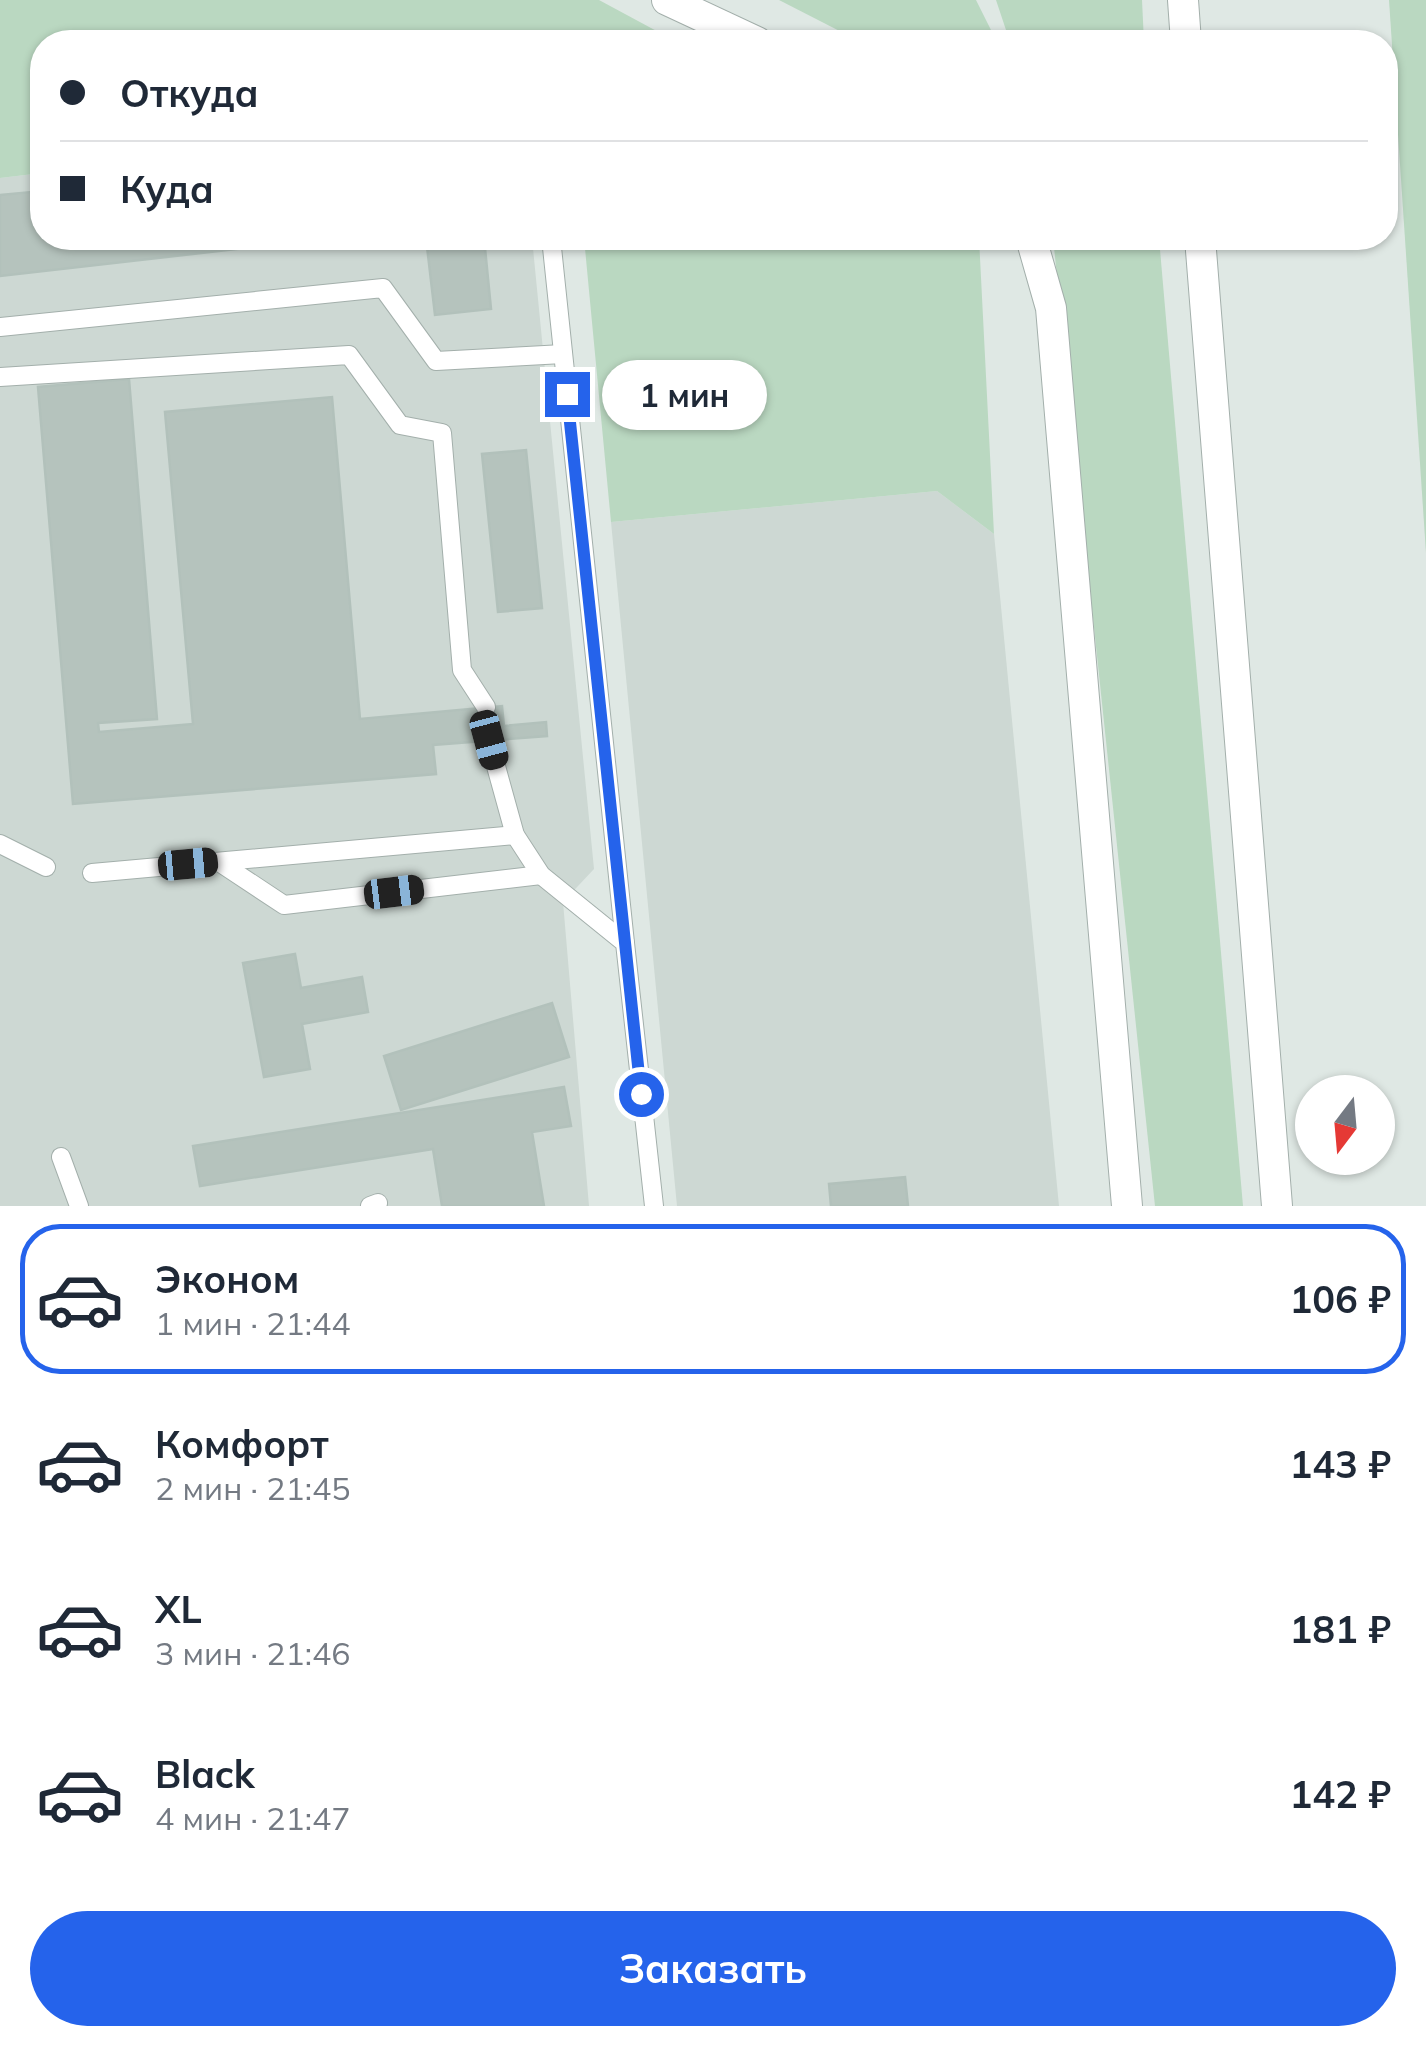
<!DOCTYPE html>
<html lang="ru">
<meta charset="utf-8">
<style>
:root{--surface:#fff;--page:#f6f6f7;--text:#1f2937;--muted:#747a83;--line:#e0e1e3;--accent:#2563eb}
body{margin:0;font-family:Mulish,sans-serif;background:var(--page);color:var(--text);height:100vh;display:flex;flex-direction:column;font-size:38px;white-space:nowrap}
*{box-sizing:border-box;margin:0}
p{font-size:32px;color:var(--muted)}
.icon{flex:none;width:55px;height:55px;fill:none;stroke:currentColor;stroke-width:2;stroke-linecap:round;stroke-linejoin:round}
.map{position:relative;height:1206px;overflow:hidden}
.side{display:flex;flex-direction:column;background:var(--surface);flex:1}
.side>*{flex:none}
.banner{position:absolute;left:30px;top:30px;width:1368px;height:220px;border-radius:40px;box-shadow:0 2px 8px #0004;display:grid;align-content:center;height:220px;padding:0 30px;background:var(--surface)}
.needle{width:65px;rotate:196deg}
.buttons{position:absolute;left:1295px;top:1075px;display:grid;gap:20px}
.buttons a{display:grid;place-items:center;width:100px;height:100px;border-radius:50%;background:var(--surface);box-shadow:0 2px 8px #0004;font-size:50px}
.end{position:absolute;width:45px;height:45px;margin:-22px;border:12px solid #2563eb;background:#fff;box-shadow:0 0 0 5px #fff}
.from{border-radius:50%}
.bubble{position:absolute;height:70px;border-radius:35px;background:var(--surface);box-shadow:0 2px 8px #0004;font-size:32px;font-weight:700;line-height:70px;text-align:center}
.car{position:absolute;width:30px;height:60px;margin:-30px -15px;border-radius:12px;box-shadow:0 0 8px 2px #0007;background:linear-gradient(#222 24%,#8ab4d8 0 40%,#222 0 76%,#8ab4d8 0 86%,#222 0)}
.banner b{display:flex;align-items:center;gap:35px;height:95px;font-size:38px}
.banner b+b{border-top:2px solid var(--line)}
.banner i{width:25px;height:25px;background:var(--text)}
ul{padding:18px 0 0;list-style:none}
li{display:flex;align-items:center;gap:30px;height:150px;margin:0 20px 15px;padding:0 10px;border:5px solid transparent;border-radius:40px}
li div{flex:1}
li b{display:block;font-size:38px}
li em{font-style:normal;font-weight:700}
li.active{border-color:var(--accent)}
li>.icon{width:90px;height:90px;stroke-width:1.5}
.button{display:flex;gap:20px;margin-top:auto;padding:20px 30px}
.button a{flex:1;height:115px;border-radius:60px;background:var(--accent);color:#fff;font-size:40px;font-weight:700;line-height:115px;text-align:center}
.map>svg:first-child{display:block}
.built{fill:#cdd8d3}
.green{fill:#bad8c1}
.building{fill:#b5c3bd;stroke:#b2c1bb;stroke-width:2.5}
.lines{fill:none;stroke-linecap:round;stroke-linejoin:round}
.service-casing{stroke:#a3afab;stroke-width:20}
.minor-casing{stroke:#a3afab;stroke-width:32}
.service{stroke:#fff;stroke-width:18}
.minor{stroke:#fff;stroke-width:30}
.route{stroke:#2563eb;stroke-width:12}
</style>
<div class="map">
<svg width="1426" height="1206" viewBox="0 0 1426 1206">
<rect width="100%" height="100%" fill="#dfe8e4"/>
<!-- built -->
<g class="built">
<path d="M42,173V238H532L594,869L563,902L589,1206H0V178Z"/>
<path d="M937,491L994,534L1059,1206H677L611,522Z"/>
</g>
<!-- green -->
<g class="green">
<path d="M0,0H599L677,42H42V173L0,178Z"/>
<path d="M779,0H976L997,42H861Z"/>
<path d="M996,0H1142L1144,42H1010Z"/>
<path d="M1389,0H1426V553Z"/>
<path d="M584,238H979L994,534L937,491L611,522Z"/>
<path d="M1053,238H1159L1243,1206H1155Z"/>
</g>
<!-- building -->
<g class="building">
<path d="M42,191V238H307V241L0,276V195Z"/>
<path d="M426,238H484L491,309L435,315Z"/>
<path d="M129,379L157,719L98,723L99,732L193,724L165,412L332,397L360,719L502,706L504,726L546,722L547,736L433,745L436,774L73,804L38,387Z"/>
<path d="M526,450L542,608L498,612L482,454Z"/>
<path d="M295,954L301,988L362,977L368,1012L302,1024L310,1069L264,1077L243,963Z"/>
<path d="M552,1003L569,1057L401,1110L384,1056Z"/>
<path d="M564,1087L571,1126L532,1132L544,1206H442L433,1149L200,1186L193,1146Z"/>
<path d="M905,1177L908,1206H831L829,1184Z"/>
</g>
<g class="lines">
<defs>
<g id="service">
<path d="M551,238L625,943"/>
<path d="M0,327L383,288L436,361L563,354"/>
<path d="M0,377L349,355L400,425L442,433L462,670L486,707"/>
<path d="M489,741L515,835L541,875L625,943L654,1206"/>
<path d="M0,844L46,867"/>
<path d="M219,862L284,905L541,875"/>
<path d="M92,873L515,835"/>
<path d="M61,1157L79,1206"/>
<path d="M370,1206L378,1203"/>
</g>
<g id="minor">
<path d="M667,0L757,42"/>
<path d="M1183,0L1186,42"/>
<path d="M1031,238L1051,308L1127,1206"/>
<path d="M1200,238L1277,1206"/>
</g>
</defs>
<!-- service casing -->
<use href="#service" class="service-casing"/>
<!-- minor casing -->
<use href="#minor" class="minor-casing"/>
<!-- service -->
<use href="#service" class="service"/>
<!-- minor -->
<use href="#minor" class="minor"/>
</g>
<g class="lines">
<!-- route -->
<path class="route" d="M567,394L641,1094"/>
</g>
</svg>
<div class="buttons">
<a><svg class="needle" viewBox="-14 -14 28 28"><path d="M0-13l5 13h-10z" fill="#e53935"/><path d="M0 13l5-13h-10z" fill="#747a83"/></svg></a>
</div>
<i class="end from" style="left:641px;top:1094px"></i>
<i class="end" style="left:567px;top:394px"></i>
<div class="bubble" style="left:602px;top:360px;width:165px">1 мин</div>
<i class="car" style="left:489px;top:740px;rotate:165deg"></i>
<i class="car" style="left:188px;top:864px;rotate:85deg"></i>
<i class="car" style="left:394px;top:892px;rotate:83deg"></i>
<div class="banner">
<b><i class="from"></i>Откуда</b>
<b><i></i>Куда</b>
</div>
</div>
<section class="side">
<ul>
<li class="active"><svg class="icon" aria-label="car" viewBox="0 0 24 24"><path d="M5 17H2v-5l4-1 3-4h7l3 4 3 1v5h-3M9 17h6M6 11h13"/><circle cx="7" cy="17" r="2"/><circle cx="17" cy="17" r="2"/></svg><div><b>Эконом</b><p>1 мин · 21:44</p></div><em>106 ₽</em></li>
<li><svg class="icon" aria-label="car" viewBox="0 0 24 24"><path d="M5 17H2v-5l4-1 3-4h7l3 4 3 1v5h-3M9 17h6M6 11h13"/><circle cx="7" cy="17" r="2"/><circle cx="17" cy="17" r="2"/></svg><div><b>Комфорт</b><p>2 мин · 21:45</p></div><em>143 ₽</em></li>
<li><svg class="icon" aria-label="car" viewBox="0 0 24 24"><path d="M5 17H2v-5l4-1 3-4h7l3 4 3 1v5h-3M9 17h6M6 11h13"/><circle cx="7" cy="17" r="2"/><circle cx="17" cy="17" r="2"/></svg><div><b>XL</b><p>3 мин · 21:46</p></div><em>181 ₽</em></li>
<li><svg class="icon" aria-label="car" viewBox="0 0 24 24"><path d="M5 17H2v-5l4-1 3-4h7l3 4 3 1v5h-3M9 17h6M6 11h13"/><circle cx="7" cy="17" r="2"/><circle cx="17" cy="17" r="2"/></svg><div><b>Black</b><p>4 мин · 21:47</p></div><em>142 ₽</em></li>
</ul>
<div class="button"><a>Заказать</a></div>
</section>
